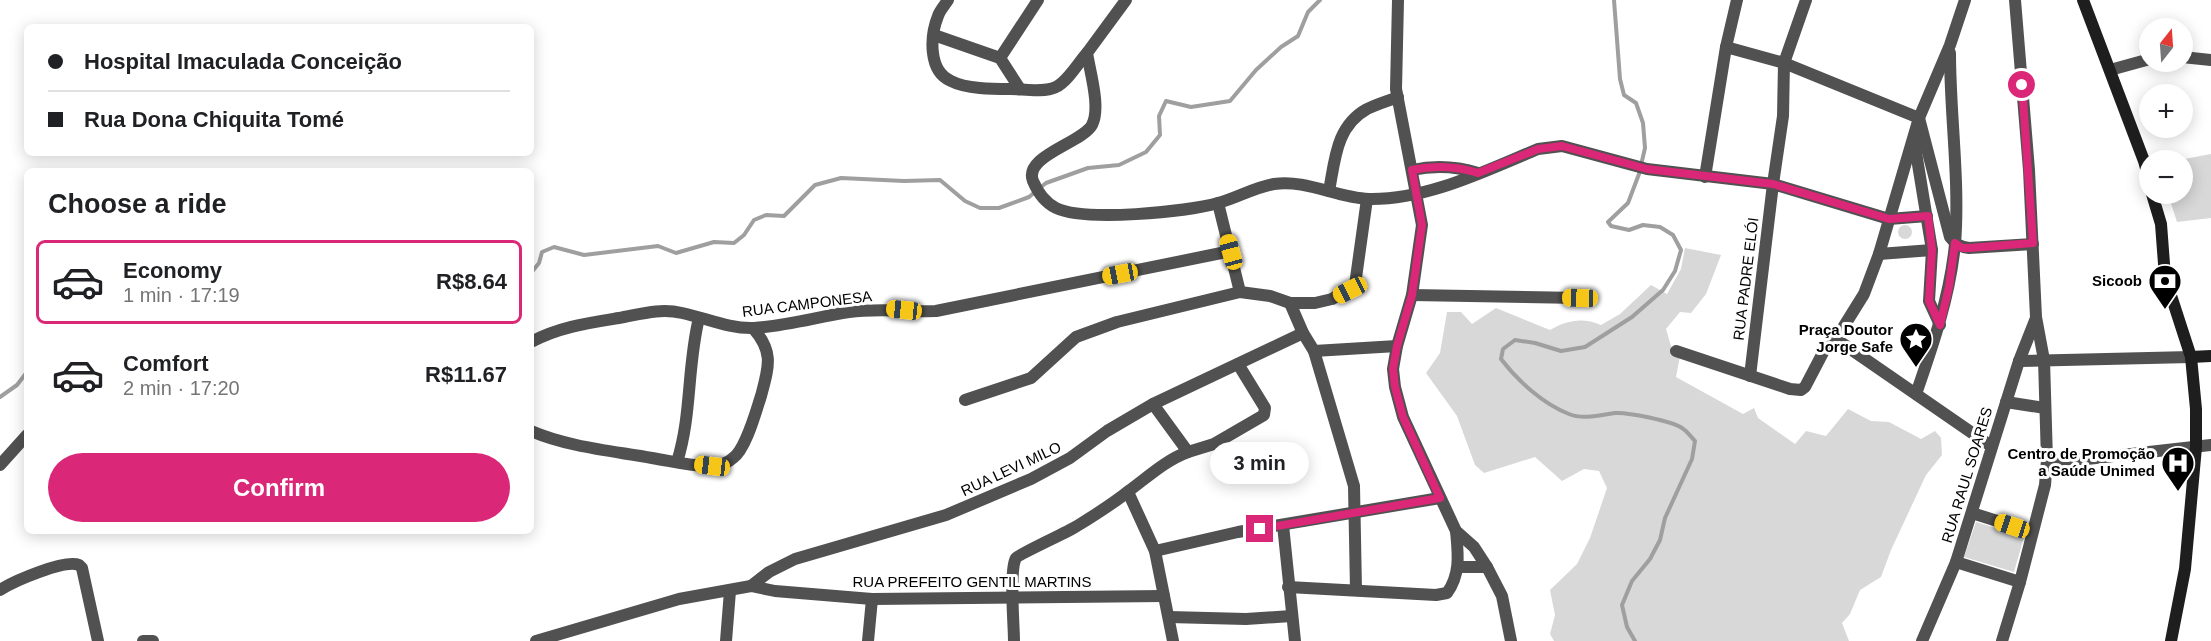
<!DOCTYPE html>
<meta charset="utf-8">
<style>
:root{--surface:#fff;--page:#f6f6f6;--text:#202124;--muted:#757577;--line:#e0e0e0;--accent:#db2777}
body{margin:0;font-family:Helvetica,sans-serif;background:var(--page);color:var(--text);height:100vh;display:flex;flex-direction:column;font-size:22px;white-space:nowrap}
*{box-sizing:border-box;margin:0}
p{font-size:20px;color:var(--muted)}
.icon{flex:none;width:33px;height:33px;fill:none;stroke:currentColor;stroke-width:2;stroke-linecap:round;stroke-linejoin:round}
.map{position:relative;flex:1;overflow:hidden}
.side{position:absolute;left:24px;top:168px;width:510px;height:366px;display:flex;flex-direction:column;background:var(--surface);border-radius:9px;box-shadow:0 3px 15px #0003}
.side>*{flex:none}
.top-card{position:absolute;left:24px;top:24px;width:510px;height:132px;border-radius:9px;box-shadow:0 3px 15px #0003;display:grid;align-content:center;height:132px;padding:0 24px;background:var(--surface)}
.needle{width:39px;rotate:17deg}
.tools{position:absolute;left:2139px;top:18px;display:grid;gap:12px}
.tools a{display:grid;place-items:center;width:54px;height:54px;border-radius:50%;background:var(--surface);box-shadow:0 3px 15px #0003;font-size:30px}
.end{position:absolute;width:27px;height:27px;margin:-14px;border:8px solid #db2777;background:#fff;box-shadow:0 0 0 3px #fff}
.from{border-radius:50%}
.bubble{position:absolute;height:42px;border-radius:21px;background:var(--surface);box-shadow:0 3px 15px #0003;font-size:20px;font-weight:700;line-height:42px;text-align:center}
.car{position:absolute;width:18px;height:36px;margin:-18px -9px;border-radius:8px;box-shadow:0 0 4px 2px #0007;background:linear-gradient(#f5c518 24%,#345 0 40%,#f5c518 0 76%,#345 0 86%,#f5c518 0)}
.top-card b{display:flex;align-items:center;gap:21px;height:57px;font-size:22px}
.top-card b+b{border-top:2px solid var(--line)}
.top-card i{width:15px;height:15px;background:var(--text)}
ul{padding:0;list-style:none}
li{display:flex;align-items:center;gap:18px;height:84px;margin:0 12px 9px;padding:0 12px;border:3px solid transparent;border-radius:9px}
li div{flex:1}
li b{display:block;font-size:22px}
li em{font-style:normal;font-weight:700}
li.current{border-color:var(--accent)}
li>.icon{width:54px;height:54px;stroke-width:1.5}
h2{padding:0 24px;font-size:27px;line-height:72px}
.cta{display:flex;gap:12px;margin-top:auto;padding:12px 24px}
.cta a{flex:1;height:69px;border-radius:36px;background:var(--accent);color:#fff;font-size:24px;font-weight:700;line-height:69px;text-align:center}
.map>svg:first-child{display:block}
.green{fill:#d8d8d8}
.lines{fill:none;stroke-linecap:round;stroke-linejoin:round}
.stream{stroke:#9f9f9f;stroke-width:4}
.street{stroke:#515151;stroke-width:12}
.secondary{stroke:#1e1e1e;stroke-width:12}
.route{stroke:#db2777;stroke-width:8}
.labels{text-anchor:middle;stroke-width:6;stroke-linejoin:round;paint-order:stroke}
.street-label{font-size:15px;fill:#000;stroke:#fff}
.poi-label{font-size:15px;font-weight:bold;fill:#000;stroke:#fff;text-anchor:end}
</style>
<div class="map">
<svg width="2211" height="641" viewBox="0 0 2211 641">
<rect width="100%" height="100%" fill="#fff"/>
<!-- green -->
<g class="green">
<path d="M2211,154V218L2177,222L2168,194H2182V160H2179Z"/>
<circle cx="1905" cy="232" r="7"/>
<path d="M1685,248L1721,255L1706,294L1691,313L1680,312L1666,329L1673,353L1680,356L1676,377L1743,414L1754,408L1758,418L1795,444L1806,431L1826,436L1848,409L1871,421L1889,422L1921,439L1935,431L1941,438L1942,455L1926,475L1891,550L1881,577L1860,590L1850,614L1842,623L1849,641H1554L1550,634L1555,615L1550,590L1577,564L1590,538L1607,488L1599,471L1584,469L1562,481L1535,457L1484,473L1475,465L1457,416L1426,373L1440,353L1447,312H1461L1472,324L1496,308L1550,330C1567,320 1583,317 1601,325L1620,314L1651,285L1667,294L1681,269Z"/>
<path d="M1976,522L2024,537L2014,572L1964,557Z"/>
</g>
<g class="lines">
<!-- stream -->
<g class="stream">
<path d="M1614,0L1620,79L1624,95L1636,103L1643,123L1645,148L1639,174L1628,203L1608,222L1611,226L1629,230L1643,225L1660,227L1673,235L1681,250L1675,271L1663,290L1632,317L1585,347L1561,351L1535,343L1515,340L1503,349L1501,359C1518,381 1543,404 1569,414C1583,420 1601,415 1615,413C1627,412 1672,421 1682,428C1687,431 1691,437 1695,441L1692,459L1665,518L1660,540L1650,559L1632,581L1622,605L1627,627L1635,641"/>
<path d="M531,273L539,263L542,252L554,247L584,255L658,246L676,253L714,242L734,243L744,235L754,220L766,215L784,216L815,185L841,178L904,181L940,180L965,201L980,208H999L1029,197L1046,183L1088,168L1119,165L1146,152L1160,135L1159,116L1166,101L1191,107L1230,101L1256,70L1281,47L1298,36L1308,12L1320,0"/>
<path d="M0,397L17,385L27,372"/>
</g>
<!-- street -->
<g class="street">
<path d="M948,0C945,5 940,10 938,16C930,36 928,71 951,81C966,89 993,89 1010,89C1023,89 1043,93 1056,87C1068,81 1078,63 1087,53"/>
<path d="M1126,0L1087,53C1090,72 1101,108 1092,125C1082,143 1023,156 1033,181C1038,193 1044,202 1056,208C1085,222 1186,212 1218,203C1237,198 1255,187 1274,184C1306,179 1337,198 1369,199C1427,200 1485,171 1538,149L1562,146L1647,169L1773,184L1889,219L1927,216"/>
<path d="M1398,0L1396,89L1422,225L1412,295L1397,346L1393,369L1395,387L1403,417L1456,531L1474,547L1487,567L1502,596L1511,641"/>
<path d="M934,35L1000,58L1020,89"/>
<path d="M1726,47L1784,63L1919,118L1950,237C1955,244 1960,247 1969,248L2033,244"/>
<path d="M2182,57L2211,60"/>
<path d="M1000,58L1038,0"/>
<path d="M2110,70L2150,59"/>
<path d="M1914,140L1932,250L1929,301L1940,325"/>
<path d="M1412,170C1435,165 1456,166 1478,173"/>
<path d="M1705,177L1726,47L1737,0"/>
<path d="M1329,191C1335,160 1336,126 1367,109C1377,104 1388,101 1398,97"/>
<path d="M1218,203L1240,292"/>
<path d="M1879,254L1932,250"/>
<path d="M1412,295L1580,298"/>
<path d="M1290,303L1303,333L1314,351L1354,486L1356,589"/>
<path d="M1836,339L1991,446"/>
<path d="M531,342C559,327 588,323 619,318C641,314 660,308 682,313C706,318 729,329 754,328C786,326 817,317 849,312C879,308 907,312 936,311L1231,251"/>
<path d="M1314,351L1397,346"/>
<path d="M1676,351L1790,389L1801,390L1805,387L1827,345L1836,339L1864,294L1879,254L1919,118L1950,45L1965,0"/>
<path d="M2019,361L2191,357"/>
<path d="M1750,376L1773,184L1783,116L1784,63L1806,0"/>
<path d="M1916,394C1933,345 1950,296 1955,244C1960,181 1950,116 1950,53"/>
<path d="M965,400L1031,378L1076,337L1117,322L1240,292L1270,296L1290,303H1315L1332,299L1355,285L1367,199"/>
<path d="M2006,402L2045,408"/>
<path d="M531,431C568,447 613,451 652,458C671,461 693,467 712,466C719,466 728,463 733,458C746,449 756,411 761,396C769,366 774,352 753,328"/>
<path d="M1188,452L1214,444L1264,415L1265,408L1238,364"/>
<path d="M2047,460L2087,459L2211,445"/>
<path d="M677,462C692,415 687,366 699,318"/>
<path d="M0,465L27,435"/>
<path d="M1128,492L1155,551L1173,641"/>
<path d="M1972,513L2032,532"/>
<path d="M1283,525L1295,641"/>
<path d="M1155,551L1238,532L1440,498"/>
<path d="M1956,562L2020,582"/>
<path d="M1458,567H1487"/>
<path d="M751,586L769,572L795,559L946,515L1031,479L1070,458L1107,431L1153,404L1303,333"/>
<path d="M1288,587L1436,595L1447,593C1461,574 1458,553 1456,531"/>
<path d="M0,590C14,581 65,559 79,565L82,568L98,641"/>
<path d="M1169,617L1246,619L1291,616"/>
<path d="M143,641H153"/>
<path d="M536,641L679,599L751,586L775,591L872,599L1164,596"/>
<path d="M726,641L730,591"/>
<path d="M868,641L872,599"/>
<path d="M1014,641C1014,625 1009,570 1016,558C1019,554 1068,532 1077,526C1095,515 1114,503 1130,490C1149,476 1166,460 1188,452L1153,404"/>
<path d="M1922,641L1956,562L2019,361L2036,318"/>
<path d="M2002,641L2020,582L2045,485L2047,460L2044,360L2036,317L2029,170L2015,0"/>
</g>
<!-- secondary -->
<g class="secondary">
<path d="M2083,0L2144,161L2150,183"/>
<path d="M2152,194L2161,224L2165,277L2191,357L2196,409V447L2185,569L2171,641"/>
<path d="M2191,357L2211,356"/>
</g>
</g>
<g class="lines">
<!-- route -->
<path class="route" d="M1260,529L1440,498L1403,417L1395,387L1393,369L1397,346L1412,295L1422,225L1412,170C1435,165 1456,166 1478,173L1538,149L1562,146L1647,169L1773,184L1889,219L1928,216L1932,250L1929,301L1940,325L1949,287L1955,243L1962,248H1969L2033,243L2022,85"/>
</g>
<!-- icons -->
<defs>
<symbol id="bank-pin" viewBox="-11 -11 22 30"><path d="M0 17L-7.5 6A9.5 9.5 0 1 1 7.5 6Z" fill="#000" stroke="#fff"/><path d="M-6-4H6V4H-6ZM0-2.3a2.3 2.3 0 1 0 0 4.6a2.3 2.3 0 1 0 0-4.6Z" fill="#fff"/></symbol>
<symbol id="sight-pin" viewBox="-11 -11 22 30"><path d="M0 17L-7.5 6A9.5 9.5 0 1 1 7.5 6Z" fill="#000" stroke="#fff"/><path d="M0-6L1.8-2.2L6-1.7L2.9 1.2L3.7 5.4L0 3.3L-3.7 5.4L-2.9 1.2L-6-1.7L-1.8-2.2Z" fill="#fff"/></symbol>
<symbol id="hospital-pin" viewBox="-11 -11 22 30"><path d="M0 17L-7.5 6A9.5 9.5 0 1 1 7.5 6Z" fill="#000" stroke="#fff"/><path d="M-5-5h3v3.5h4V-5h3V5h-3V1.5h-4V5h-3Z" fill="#fff"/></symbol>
</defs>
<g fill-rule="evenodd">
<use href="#bank-pin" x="2146" y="262" width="38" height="52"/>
<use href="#sight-pin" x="1897" y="320" width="38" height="52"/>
<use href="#hospital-pin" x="2159" y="444" width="38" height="52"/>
</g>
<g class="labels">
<!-- street labels -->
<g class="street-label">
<text transform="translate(1746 279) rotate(-83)" y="5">RUA PADRE ELÓI</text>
<text transform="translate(807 304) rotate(-7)" y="5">RUA CAMPONESA</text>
<text transform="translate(1011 469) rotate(-25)" y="5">RUA LEVI MILO</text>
<text transform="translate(1967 475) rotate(-73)" y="5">RUA RAUL SOARES</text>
<text x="972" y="587">RUA PREFEITO GENTIL MARTINS</text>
</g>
<!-- poi labels -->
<g class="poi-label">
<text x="2142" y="286">Sicoob</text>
<text x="1893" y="335">Praça Doutor<tspan x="1893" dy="17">Jorge Safe</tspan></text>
<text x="2155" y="459">Centro de Promoção<tspan x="2155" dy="17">a Saúde Unimed</tspan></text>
</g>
</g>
</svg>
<div class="tools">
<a><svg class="needle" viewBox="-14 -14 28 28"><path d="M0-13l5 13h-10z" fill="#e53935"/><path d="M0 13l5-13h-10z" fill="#757577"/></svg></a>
<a>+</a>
<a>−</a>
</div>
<i class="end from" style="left:2022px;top:85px"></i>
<i class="end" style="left:1260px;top:529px"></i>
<div class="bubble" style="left:1210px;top:442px;width:99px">3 min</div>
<i class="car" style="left:1231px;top:252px;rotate:345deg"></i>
<i class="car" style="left:1120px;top:274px;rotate:259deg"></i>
<i class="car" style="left:1350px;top:290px;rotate:243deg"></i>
<i class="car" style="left:1580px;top:298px;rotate:271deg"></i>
<i class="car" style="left:904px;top:310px;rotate:276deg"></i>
<i class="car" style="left:712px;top:466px;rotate:277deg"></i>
<i class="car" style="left:2012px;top:526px;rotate:288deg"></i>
<div class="top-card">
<b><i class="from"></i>Hospital Imaculada Conceição</b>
<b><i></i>Rua Dona Chiquita Tomé</b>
</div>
<section class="side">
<h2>Choose a ride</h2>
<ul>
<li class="current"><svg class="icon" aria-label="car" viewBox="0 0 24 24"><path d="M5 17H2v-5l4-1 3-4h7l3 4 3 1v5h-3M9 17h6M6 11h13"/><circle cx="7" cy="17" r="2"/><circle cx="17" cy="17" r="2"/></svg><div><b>Economy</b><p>1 min · 17:19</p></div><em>R$8.64</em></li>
<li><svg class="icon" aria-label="car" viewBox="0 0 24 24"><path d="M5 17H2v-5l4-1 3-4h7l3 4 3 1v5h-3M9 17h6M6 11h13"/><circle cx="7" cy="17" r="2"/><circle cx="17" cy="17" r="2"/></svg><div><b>Comfort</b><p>2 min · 17:20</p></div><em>R$11.67</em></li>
</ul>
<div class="cta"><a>Confirm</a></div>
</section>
</div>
